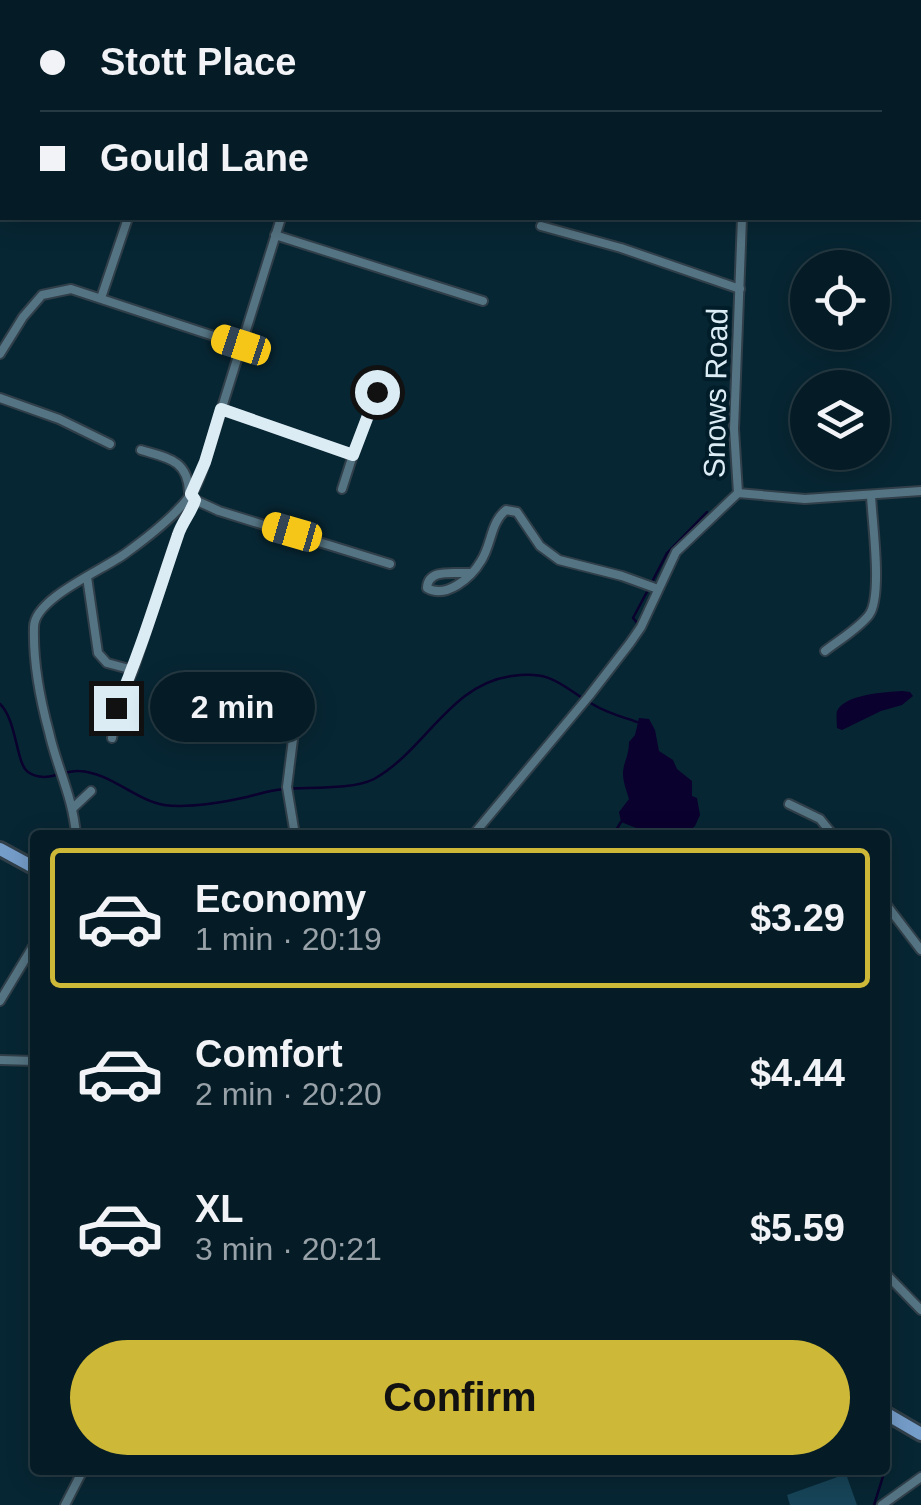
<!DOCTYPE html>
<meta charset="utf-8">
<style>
:root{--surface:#051c26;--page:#132932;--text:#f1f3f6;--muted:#97a1a7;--line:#263a43;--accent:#ceb837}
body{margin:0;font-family:Arial,sans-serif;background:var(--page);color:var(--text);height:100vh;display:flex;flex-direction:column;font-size:38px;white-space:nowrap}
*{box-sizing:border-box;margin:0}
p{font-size:32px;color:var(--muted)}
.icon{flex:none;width:55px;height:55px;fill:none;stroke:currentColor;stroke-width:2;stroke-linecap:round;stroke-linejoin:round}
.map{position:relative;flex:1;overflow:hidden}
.details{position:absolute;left:30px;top:830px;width:860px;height:645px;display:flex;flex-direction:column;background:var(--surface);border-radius:10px;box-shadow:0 5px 25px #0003,0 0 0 2px var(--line)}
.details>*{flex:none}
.banner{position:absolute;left:0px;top:0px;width:922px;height:220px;box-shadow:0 5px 25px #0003,0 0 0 2px var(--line);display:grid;align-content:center;height:220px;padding:0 40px;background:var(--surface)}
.fabs{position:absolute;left:790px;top:250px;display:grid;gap:20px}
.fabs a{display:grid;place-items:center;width:100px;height:100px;border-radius:50%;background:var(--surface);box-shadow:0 5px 25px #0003,0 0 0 2px var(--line);font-size:50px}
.end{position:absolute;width:45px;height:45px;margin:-22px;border:12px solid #dbecf5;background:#111;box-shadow:0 0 0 5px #111}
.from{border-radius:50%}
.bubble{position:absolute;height:70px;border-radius:35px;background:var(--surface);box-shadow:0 5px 25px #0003,0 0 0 2px var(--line);font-size:32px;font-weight:600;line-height:70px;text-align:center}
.car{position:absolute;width:30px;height:60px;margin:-30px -15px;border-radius:12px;box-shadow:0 0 8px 2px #0007;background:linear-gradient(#f5c518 24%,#345 0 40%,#f5c518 0 76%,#345 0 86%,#f5c518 0)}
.banner b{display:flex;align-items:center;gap:35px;height:95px;font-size:38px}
.banner b+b{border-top:2px solid var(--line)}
.banner i{width:25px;height:25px;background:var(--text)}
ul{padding:18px 0 0;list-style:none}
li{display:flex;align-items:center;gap:30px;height:140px;margin:0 20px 15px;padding:0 20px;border:5px solid transparent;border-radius:10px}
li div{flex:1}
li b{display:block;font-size:38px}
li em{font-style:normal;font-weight:600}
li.selected{border-color:var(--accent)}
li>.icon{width:90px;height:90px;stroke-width:1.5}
.primary-button{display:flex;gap:20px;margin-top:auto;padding:20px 40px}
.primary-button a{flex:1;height:115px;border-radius:60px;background:var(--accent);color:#111;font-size:40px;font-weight:600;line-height:115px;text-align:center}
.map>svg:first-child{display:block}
.green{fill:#174458}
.water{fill:#0a012e}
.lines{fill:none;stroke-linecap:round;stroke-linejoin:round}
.stream{stroke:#0a012e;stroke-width:2.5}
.minor-casing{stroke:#303f49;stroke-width:12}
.primary-casing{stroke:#303f49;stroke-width:18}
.minor{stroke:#557483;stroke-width:8}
.primary{stroke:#759dc9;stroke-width:12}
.route{stroke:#dbecf5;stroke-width:12}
.labels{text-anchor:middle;stroke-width:8;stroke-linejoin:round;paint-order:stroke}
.street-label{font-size:30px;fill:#dbecf5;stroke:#001d29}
</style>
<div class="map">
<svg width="921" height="1505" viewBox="0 0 921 1505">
<rect width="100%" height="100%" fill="#072633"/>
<!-- green -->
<path class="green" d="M846,1474L857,1505H790L787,1495Z"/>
<!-- water -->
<g class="water">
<path d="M902,691L910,692L913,696L902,705L881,711L842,730L837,728C837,724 836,715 837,711C845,694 886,692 902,691Z"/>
<path d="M639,718L649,719L655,730L659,751L673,760L677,769L692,781V796L697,798L700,815L695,826L686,834L654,835L621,822L619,812L629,799C627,792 623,782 623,774C623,763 629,756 629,742L635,735Z"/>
</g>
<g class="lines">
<!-- stream -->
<g class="stream">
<path d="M652,582L667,553L707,512"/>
<path d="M640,626L633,618L648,590"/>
<path d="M0,704C17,720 16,764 28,772C45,784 62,770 79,771C109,772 137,801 164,805C187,808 224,802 247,797C259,794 271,790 284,789C309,787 353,790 374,779C426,750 450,684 512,676C555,670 561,687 594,705C607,713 623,717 637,722"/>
<path d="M613,835L621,822"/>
<path d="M885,1436L888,1438L890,1455L886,1467"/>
<path d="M874,1505L885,1470"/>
</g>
<defs>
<g id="minor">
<path d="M734,0L736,2"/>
<path d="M128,2L136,0"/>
<path d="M355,2V0"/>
<path d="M882,2L883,0"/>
<path d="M0,45L2,44"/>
<path d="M0,110L2,105"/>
<path d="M920,157H921"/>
<path d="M541,226L621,248L740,289"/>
<path d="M275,235L483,301"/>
<path d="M101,298L128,218"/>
<path d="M0,354L23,317L42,295L71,289L241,345"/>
<path d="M0,398L59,419L110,444"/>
<path d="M221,409L353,455L377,392"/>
<path d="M141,450C168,458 188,460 189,492"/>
<path d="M342,489L353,455"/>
<path d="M738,493L805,499L921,491"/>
<path d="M195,500L219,511L390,564"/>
<path d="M470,573C454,574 428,568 427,588C446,599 471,578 481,561C492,544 490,523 506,510L517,512L540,546L559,560L622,576L658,589"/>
<path d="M87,577L98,653L107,663L133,670"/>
<path d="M825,651C839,640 858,629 869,615C883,596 872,521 871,495"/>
<path d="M294,731L287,787L295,835"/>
<path d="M112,738L117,707L133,670L179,531L195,500L191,494"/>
<path d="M789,804L820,819L833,835"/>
<path d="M74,807L91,791"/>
<path d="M76,835C73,797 57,768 49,732C40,699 33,661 34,627C34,598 105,569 126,553C148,537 173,518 189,497C197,487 201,474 205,462L281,218"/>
<path d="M473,835L589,696L630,643L641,627L676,552L738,493L734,429L742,218"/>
<path d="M885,903L921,950"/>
<path d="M0,1001L35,943"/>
<path d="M0,1060L35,1061"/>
<path d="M885,1273L921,1310"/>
<path d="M65,1505L83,1470"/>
<path d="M882,1505L921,1477"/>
</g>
<g id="primary">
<path d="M0,849L35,868"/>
<path d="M885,1413L921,1434"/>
</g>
</defs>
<!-- minor casing -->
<use href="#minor" class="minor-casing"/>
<!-- primary casing -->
<use href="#primary" class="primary-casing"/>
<!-- minor -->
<use href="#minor" class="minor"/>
<!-- primary -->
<use href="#primary" class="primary"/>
</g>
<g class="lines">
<!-- route -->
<path class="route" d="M116,708C141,651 158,593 178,535C182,522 191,513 195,500L191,494L205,462L221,409L353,455L377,392"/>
</g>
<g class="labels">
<!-- street labels -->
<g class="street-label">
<text transform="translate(716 393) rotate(-89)" y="10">Snows Road</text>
</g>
</g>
</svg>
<div class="fabs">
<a><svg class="icon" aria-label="locate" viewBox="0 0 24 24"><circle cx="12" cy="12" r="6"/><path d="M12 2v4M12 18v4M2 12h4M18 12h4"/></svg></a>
<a><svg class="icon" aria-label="layers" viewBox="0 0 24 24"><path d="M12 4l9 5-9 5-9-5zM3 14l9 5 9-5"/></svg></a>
</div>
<i class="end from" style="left:377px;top:392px"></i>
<i class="end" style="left:116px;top:708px"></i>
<div class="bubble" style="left:150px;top:672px;width:165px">2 min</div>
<i class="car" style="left:241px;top:345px;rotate:288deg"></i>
<i class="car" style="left:292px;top:532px;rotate:286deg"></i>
<div class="banner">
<b><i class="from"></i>Stott Place</b>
<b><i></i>Gould Lane</b>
</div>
<section class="details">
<ul>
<li class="selected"><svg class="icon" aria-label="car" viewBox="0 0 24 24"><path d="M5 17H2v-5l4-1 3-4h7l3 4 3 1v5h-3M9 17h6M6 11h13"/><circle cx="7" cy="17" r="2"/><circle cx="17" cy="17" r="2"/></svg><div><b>Economy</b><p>1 min · 20:19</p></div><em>$3.29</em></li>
<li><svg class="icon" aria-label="car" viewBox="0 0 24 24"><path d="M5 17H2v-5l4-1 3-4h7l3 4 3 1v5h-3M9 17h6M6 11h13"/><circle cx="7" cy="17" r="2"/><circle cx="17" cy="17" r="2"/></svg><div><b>Comfort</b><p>2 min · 20:20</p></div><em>$4.44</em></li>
<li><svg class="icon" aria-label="car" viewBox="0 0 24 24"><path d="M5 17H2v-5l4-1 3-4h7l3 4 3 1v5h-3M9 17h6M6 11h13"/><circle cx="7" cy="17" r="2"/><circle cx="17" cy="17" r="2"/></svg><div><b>XL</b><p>3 min · 20:21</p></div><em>$5.59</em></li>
</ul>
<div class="primary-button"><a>Confirm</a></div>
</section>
</div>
